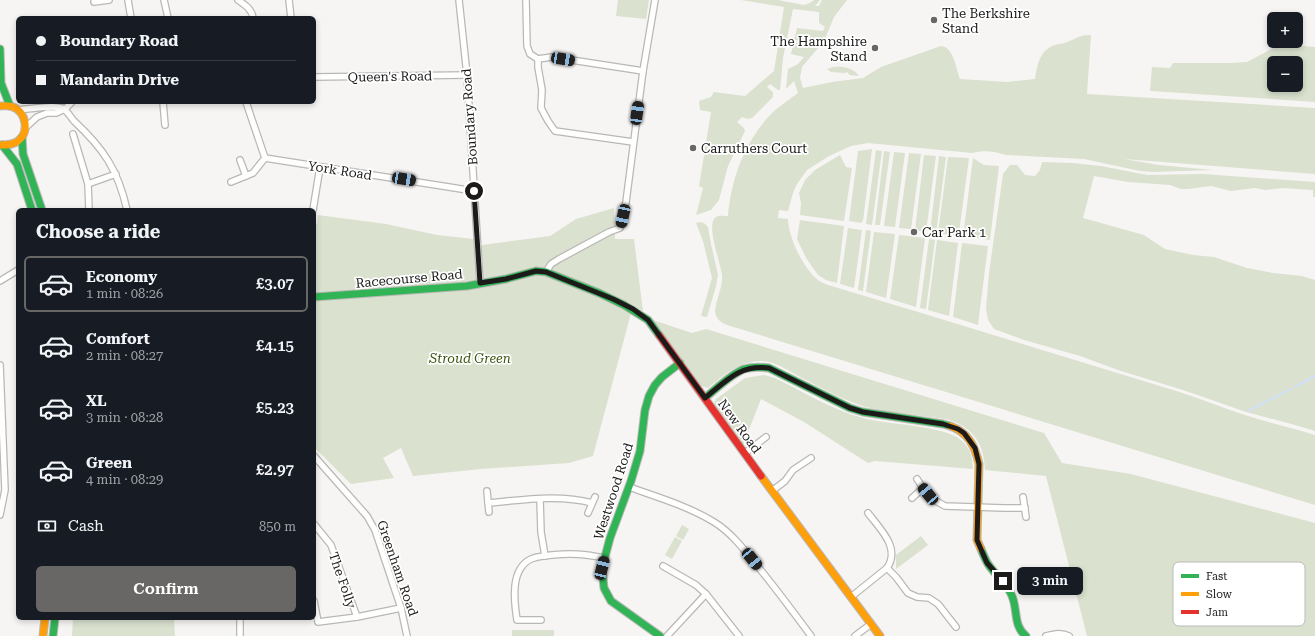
<!DOCTYPE html>
<meta charset="utf-8">
<style>
:root{--surface:#171b24;--page:#242831;--text:#f1f3f6;--muted:#9ea1a6;--line:#363941;--accent:#696766}
body{margin:0;font-family:"Roboto Serif",serif;background:var(--page);color:var(--text);height:100vh;display:flex;flex-direction:column;font-size:15px;white-space:nowrap}
*{box-sizing:border-box;margin:0}
p{font-size:13px;color:var(--muted)}
.icon{flex:none;width:22px;height:22px;fill:none;stroke:currentColor;stroke-width:2;stroke-linecap:round;stroke-linejoin:round}
.map{position:relative;flex:1;overflow:hidden}
.side{position:absolute;left:16px;top:208px;width:300px;height:412px;display:flex;flex-direction:column;background:var(--surface);border-radius:6px;box-shadow:0 2px 6px #0003}
.side>*{flex:none}
.hud{position:absolute;left:16px;top:16px;width:300px;height:88px;border-radius:6px;box-shadow:0 2px 6px #0003;display:grid;align-content:center;height:88px;padding:0 20px;background:var(--surface)}
.buttons{position:absolute;left:1267px;top:12px;display:grid;gap:8px}
.buttons a{display:grid;place-items:center;width:36px;height:36px;border-radius:6px;background:var(--surface);box-shadow:0 2px 6px #0003;font-size:20px}
.end{position:absolute;width:18px;height:18px;margin:-9px;border:5px solid #1c1b1a;background:#fff;box-shadow:0 0 0 2px #fff}
.from{border-radius:50%}
.bubble{position:absolute;height:28px;border-radius:6px;background:var(--surface);box-shadow:0 2px 6px #0003;font-size:13px;font-weight:600;line-height:28px;text-align:center}
.car{position:absolute;width:12px;height:24px;margin:-12px -6px;border-radius:5px;box-shadow:0 0 3px 1px #0007;background:linear-gradient(#222 24%,#8ab4d8 0 40%,#222 0 76%,#8ab4d8 0 86%,#222 0)}
.hud b{display:flex;align-items:center;gap:14px;height:38px;font-size:15px}
.hud b+b{border-top:1px solid var(--line)}
.hud i{width:10px;height:10px;background:var(--text)}
ul{padding:0;list-style:none}
li{display:flex;align-items:center;gap:12px;height:56px;margin:0 8px 6px;padding:0 12px;border:2px solid transparent;border-radius:6px}
li div{flex:1}
li b{display:block;font-size:15px}
li em{font-style:normal;font-weight:600}
li.on{border-color:var(--accent)}
li>.icon{width:36px;height:36px;stroke-width:1.5}
h2{padding:0 20px;font-size:18px;line-height:48px}
.pay{display:flex;align-items:center;gap:10px;height:44px;padding:0 20px;font-size:15px}
.pay p{margin-inline-start:auto}
.cta{display:flex;gap:8px;margin-top:auto;padding:8px 20px}
.cta a{flex:1;height:46px;border-radius:6px;background:var(--accent);color:#fff;font-size:16px;font-weight:600;line-height:46px;text-align:center}
.map>svg:first-child{display:block}
.green{fill:#dae1ce;fill-rule:evenodd}
.lines{fill:none;stroke-linecap:round;stroke-linejoin:round}
.stream{stroke:#d3dff6;stroke-width:2}
.street-casing{stroke:#b9b8b7;stroke-width:8}
.fast-casing{stroke:#b9b8b7;stroke-width:9}
.slow-casing{stroke:#b9b8b7;stroke-width:9}
.jam-casing{stroke:#b9b8b7;stroke-width:9}
.street{stroke:#fefefd;stroke-width:5.5}
.fast{stroke:#30b455;stroke-width:7}
.slow{stroke:#ff9f0a;stroke-width:7}
.jam{stroke:#e5322d;stroke-width:7}
.route{stroke:#1c1b1a;stroke-width:5}
.poi-dot{fill:#696766;stroke:#fff;stroke-width:1.5}
.labels{text-anchor:middle;stroke-width:3.5;stroke-linejoin:round;paint-order:stroke}
.poi-label{font-size:13px;fill:#1c1b1a;stroke:#fff;text-anchor:start}
.street-label{font-size:13px;fill:#1c1b1a;stroke:#fff}
.park-label{font-size:13px;font-style:italic;fill:#3d520c;stroke:#fff}
.key{fill:#fff;stroke:#bbbbba;stroke-width:1}
.key-label{font-size:11px;fill:#1c1b1a}
</style>
<div class="map">
<svg width="1315" height="636" viewBox="0 0 1315 636">
<rect width="100%" height="100%" fill="#f7f5f3"/>
<!-- green -->
<g class="green">
<path d="M618,0H649L646,19L616,16Z"/>
<path d="M741,0H778L804,5L810,3L814,0H820L815,6H819L822,0H847L834,17L824,41L802,67L800,78L803,88L832,82L863,78L881,67L941,46C954,47 956,69 960,79L1007,82L1035,79C1037,67 1039,52 1052,46C1057,44 1062,44 1067,42C1079,38 1078,35 1091,35L1087,94L1315,108V174L1124,159L1159,165L1213,170L1153,172L1140,171L1084,159L1006,155C994,151 984,150 972,153L868,143L851,146L829,156L807,170L797,184L793,193L788,211L779,210L778,218L788,219C788,236 803,268 817,279C820,282 824,283 828,285C943,319 1058,355 1173,390C1199,398 1223,408 1248,416C1270,423 1293,428 1315,435V505L737,328C727,325 716,323 715,311C716,299 723,287 722,275C721,264 705,224 716,217C719,215 725,216 728,216C731,179 745,141 771,114C779,106 789,100 798,93L794,81L786,89L788,69L798,64L804,57L791,54L794,42L812,44L817,43L794,40L797,28L823,31L825,27L819,23V12L793,9L783,58L780,90H778L770,84L767,87L773,92V97L752,118L747,119L742,117L737,122L744,128L745,131L728,166L719,200L711,210L696,215L703,188L699,186L711,112L700,110L699,101L711,97L714,92L745,96L774,71L784,7Z"/>
<path d="M1281,44L1315,47V102L1151,91L1150,90L1152,67L1170,68L1173,63H1230L1247,62ZM1274,63H1296V85H1274Z"/>
<path d="M833,67C842,66 853,67 859,76L849,75V74L847,72L845,73L831,72L827,69Z"/>
<path d="M872,149L863,221L861,223L849,221L858,151Z"/>
<path d="M876,150L882,151L872,225L866,224Z"/>
<path d="M884,151L890,152L880,225H875Z"/>
<path d="M894,152L905,153L895,227L884,226Z"/>
<path d="M909,153L921,154L911,229L899,228Z"/>
<path d="M840,155L846,167L852,168L844,221L800,215L801,203L799,193L805,180L815,170Z"/>
<path d="M924,155L936,156L926,232L915,230Z"/>
<path d="M939,156L946,157L936,233L930,232Z"/>
<path d="M948,157L969,158L959,233L957,236L938,233Z"/>
<path d="M973,158L984,165L999,166L990,240L963,236Z"/>
<path d="M1042,162L1073,163L1101,166L1147,175L1203,174L1315,182V197H1313V190L1282,188L1265,190L1255,188L1231,191L1211,186L1188,189H1181L1170,185L1128,182L1094,176L1083,218L1144,235L1165,249L1193,255L1214,257L1247,268L1273,273L1302,276L1315,280V431L1295,425L1246,412L1186,391L1118,370L1080,356L1024,340L994,329L988,320L986,308L989,273L1003,174L1010,165H1017L1025,175L1035,176L1040,170Z"/>
<path d="M614,208L615,239H634L643,311L631,313L593,456L569,463L481,469L413,476L401,448L383,458L394,478L351,484L314,447V227L315,223L317,224L318,215L386,224L437,235L474,239L475,246L550,236L576,219Z"/>
<path d="M800,220L844,226L837,283L826,280L818,275L806,258L797,239Z"/>
<path d="M699,222L704,223L708,227L711,244L718,275L716,286L707,317L701,316L712,278L703,241L696,223Z"/>
<path d="M848,228L862,230L854,288L840,284Z"/>
<path d="M866,230L871,231L863,291L858,290Z"/>
<path d="M874,232L895,234L886,298L866,292Z"/>
<path d="M899,235L925,238L916,307L890,299Z"/>
<path d="M929,239L935,240L926,309L920,308Z"/>
<path d="M937,240L958,243L949,316L928,310Z"/>
<path d="M962,243L988,246L978,325L953,317Z"/>
<path d="M650,319L692,333L706,329L1044,433L1062,463L1131,474L1315,523V636H1087L1046,476L985,470C984,450 979,436 961,425C950,418 935,418 923,416C901,413 878,412 857,404C841,398 824,390 808,381C794,375 777,361 761,361C738,362 725,374 708,388L701,386Z"/>
<path d="M764,375L775,378C804,392 832,410 863,418C887,425 943,425 961,440C971,449 972,456 973,469L875,461L868,463L804,422L761,399L743,445L714,404L716,399L745,378Z"/>
<path d="M682,525L689,529L683,540L676,536Z"/>
<path d="M921,536L928,545L896,569V555Z"/>
<path d="M675,537L682,541L672,559L665,555Z"/>
<path d="M73,618H174L175,636H72Z"/>
<rect x="512" y="630" width="42" height="6"/>
</g>
<g class="lines">
<!-- stream -->
<g class="stream">
<path d="M1295,387L1315,376"/>
<path d="M1248,411L1291,389"/>
</g>
<defs>
<g id="street">
<path d="M128,0L131,18"/>
<path d="M164,0L168,18"/>
<path d="M238,0C245,5 252,9 253,18"/>
<path d="M289,0L291,18"/>
<path d="M459,0L467,75L480,283"/>
<path d="M526,0L527,46L530,54L538,59V67L542,90L541,108L548,121L555,131L633,142"/>
<path d="M94,2L109,0"/>
<path d="M538,59L552,57L643,71"/>
<path d="M314,77L467,75"/>
<path d="M163,102L165,125"/>
<path d="M246,102L265,158"/>
<path d="M18,110C29,109 56,104 64,109C68,112 71,118 74,121C104,149 118,170 127,210"/>
<path d="M25,128L37,117L47,113H56L65,109L72,102"/>
<path d="M73,134L88,184L89,210"/>
<path d="M265,158L474,191"/>
<path d="M240,160L246,176"/>
<path d="M231,182L253,173L265,158"/>
<path d="M88,184L116,174"/>
<path d="M313,210L320,167"/>
<path d="M546,272L551,264L559,259L609,232L620,228L626,202L643,71L655,0"/>
<path d="M0,281L18,270"/>
<path d="M745,453L766,437"/>
<path d="M314,456L367,516L375,530L401,608L407,636"/>
<path d="M629,487C657,497 688,506 714,522C732,533 746,552 759,568C777,590 794,613 811,636"/>
<path d="M923,488L936,501L945,506L1004,508H1025"/>
<path d="M487,491L489,512"/>
<path d="M772,491L785,481L793,470L811,458"/>
<path d="M1023,497L1026,517"/>
<path d="M912,498L923,488L917,479"/>
<path d="M540,499L541,532L545,556"/>
<path d="M488,503C522,500 559,494 592,503"/>
<path d="M588,513L595,497"/>
<path d="M0,515L5,490L0,365"/>
<path d="M314,524L331,545L357,617"/>
<path d="M663,566L696,585L706,594L739,636"/>
<path d="M887,568L896,577L908,593L917,597L929,598L938,604L956,627"/>
<path d="M851,597L887,568C901,548 880,529 868,513"/>
<path d="M314,601L318,622L357,617L401,608"/>
<path d="M240,618V636"/>
<path d="M541,620H517C514,601 510,569 531,559C537,556 546,556 552,555C572,553 585,554 604,558"/>
<path d="M667,636L706,594"/>
<path d="M855,636L871,624"/>
<path d="M1046,636C1054,634 1061,632 1069,636"/>
</g>
<g id="fast">
<path d="M0,49L1,83L10,106"/>
<path d="M22,137L23,154L42,210"/>
<path d="M2,145L17,164L32,210"/>
<path d="M314,297L467,286L506,279L536,271L546,272L599,293L624,305L648,320L659,335"/>
<path d="M705,398C716,389 731,374 744,369C751,367 761,367 769,368L850,408L863,412L943,424L950,426"/>
<path d="M981,549C983,554 985,559 988,564C995,575 1007,583 1012,596C1018,610 1013,626 1026,636"/>
<path d="M53,636L55,618"/>
<path d="M660,636L611,601L604,588L602,568L610,538L631,481L640,451L645,410L649,396L655,385L662,377L680,363"/>
</g>
<g id="slow">
<path d="M0,106C4,106 9,105 13,107C26,112 30,132 18,141C13,145 7,145 0,145"/>
<path d="M950,426C968,432 975,446 979,464L977,540L981,549"/>
<path d="M761,476L880,636"/>
<path d="M43,636L45,618"/>
</g>
<path id="jam" d="M659,335L761,476"/>
</defs>
<!-- street casing -->
<use href="#street" class="street-casing"/>
<!-- fast casing -->
<use href="#fast" class="fast-casing"/>
<!-- slow casing -->
<use href="#slow" class="slow-casing"/>
<!-- jam casing -->
<use href="#jam" class="jam-casing"/>
<!-- street -->
<use href="#street" class="street"/>
<!-- fast -->
<use href="#fast" class="fast"/>
<!-- slow -->
<use href="#slow" class="slow"/>
<!-- jam -->
<use href="#jam" class="jam"/>
</g>
<g class="lines">
<!-- route -->
<path class="route" d="M474,191L480,283L506,279L536,271L546,272L613,299L633,309L648,320L705,398C726,381 740,364 769,368L850,408L863,412L943,424L958,429L964,433L975,448L979,464L977,540L987,563L1003,581"/>
</g>
<!-- markers -->
<g class="poi-dot">
<circle cx="934" cy="20" r="4"/>
<circle cx="875" cy="48" r="4"/>
<circle cx="693" cy="148" r="4"/>
<circle cx="914" cy="232" r="4"/>
</g>
<g class="labels">
<!-- poi labels -->
<g class="poi-label">
<text x="942" y="18">The Berkshire<tspan x="942" dy="15">Stand</tspan></text>
<text x="867" y="46" text-anchor="end">The Hampshire<tspan x="867" dy="15">Stand</tspan></text>
<text x="701" y="153">Carruthers Court</text>
<text x="922" y="237">Car Park 1</text>
</g>
<!-- street labels -->
<g class="street-label">
<text transform="translate(390 76) rotate(-1)" y="5">Queen's Road</text>
<text transform="translate(469 117) rotate(-94)" y="5">Boundary Road</text>
<text transform="translate(340 170) rotate(9)" y="5">York Road</text>
<text transform="translate(409 278) rotate(-5)" y="5">Racecourse Road</text>
<text transform="translate(740 426) rotate(54)" y="5">New Road</text>
<text transform="translate(613 491) rotate(-72)" y="5">Westwood Road</text>
<text transform="translate(398 568) rotate(71)" y="5">Greenham Road</text>
<text transform="translate(343 580) rotate(71)" y="5">The Folly</text>
</g>
<!-- park labels -->
<g class="park-label">
<text x="470" y="363">Stroud Green</text>
</g>
</g>
<!-- legend -->
<rect x="1173" y="562" width="132" height="64" rx="6" class="key"/>
<rect x="1181" y="574" width="18" height="4" fill="#30b455"/>
<rect x="1181" y="592" width="18" height="4" fill="#ff9f0a"/>
<rect x="1181" y="610" width="18" height="4" fill="#e5322d"/>
<g class="key-label">
<text x="1206" y="580">Fast</text>
<text x="1206" y="598">Slow</text>
<text x="1206" y="616">Jam</text>
</g>
</svg>
<div class="buttons">
<a>+</a>
<a>−</a>
</div>
<i class="end from" style="left:474px;top:191px"></i>
<i class="end" style="left:1003px;top:581px"></i>
<div class="bubble" style="left:1017px;top:567px;width:66px">3 min</div>
<i class="car" style="left:563px;top:59px;rotate:99deg"></i>
<i class="car" style="left:637px;top:113px;rotate:8deg"></i>
<i class="car" style="left:404px;top:179px;rotate:99deg"></i>
<i class="car" style="left:623px;top:216px;rotate:192deg"></i>
<i class="car" style="left:928px;top:494px;rotate:320deg"></i>
<i class="car" style="left:752px;top:559px;rotate:141deg"></i>
<i class="car" style="left:602px;top:568px;rotate:14deg"></i>
<div class="hud">
<b><i class="from"></i>Boundary Road</b>
<b><i></i>Mandarin Drive</b>
</div>
<section class="side">
<h2>Choose a ride</h2>
<ul>
<li class="on"><svg class="icon" aria-label="car" viewBox="0 0 24 24"><path d="M5 17H2v-5l4-1 3-4h7l3 4 3 1v5h-3M9 17h6M6 11h13"/><circle cx="7" cy="17" r="2"/><circle cx="17" cy="17" r="2"/></svg><div><b>Economy</b><p>1 min · 08:26</p></div><em>£3.07</em></li>
<li><svg class="icon" aria-label="car" viewBox="0 0 24 24"><path d="M5 17H2v-5l4-1 3-4h7l3 4 3 1v5h-3M9 17h6M6 11h13"/><circle cx="7" cy="17" r="2"/><circle cx="17" cy="17" r="2"/></svg><div><b>Comfort</b><p>2 min · 08:27</p></div><em>£4.15</em></li>
<li><svg class="icon" aria-label="car" viewBox="0 0 24 24"><path d="M5 17H2v-5l4-1 3-4h7l3 4 3 1v5h-3M9 17h6M6 11h13"/><circle cx="7" cy="17" r="2"/><circle cx="17" cy="17" r="2"/></svg><div><b>XL</b><p>3 min · 08:28</p></div><em>£5.23</em></li>
<li><svg class="icon" aria-label="car" viewBox="0 0 24 24"><path d="M5 17H2v-5l4-1 3-4h7l3 4 3 1v5h-3M9 17h6M6 11h13"/><circle cx="7" cy="17" r="2"/><circle cx="17" cy="17" r="2"/></svg><div><b>Green</b><p>4 min · 08:29</p></div><em>£2.97</em></li>
</ul>
<div class="pay"><svg class="icon" aria-label="cash" viewBox="0 0 24 24"><path d="M3 7h18v10H3z"/><circle cx="12" cy="12" r="2"/></svg>Cash<p>850 m</p></div>
<div class="cta"><a>Confirm</a></div>
</section>
</div>
